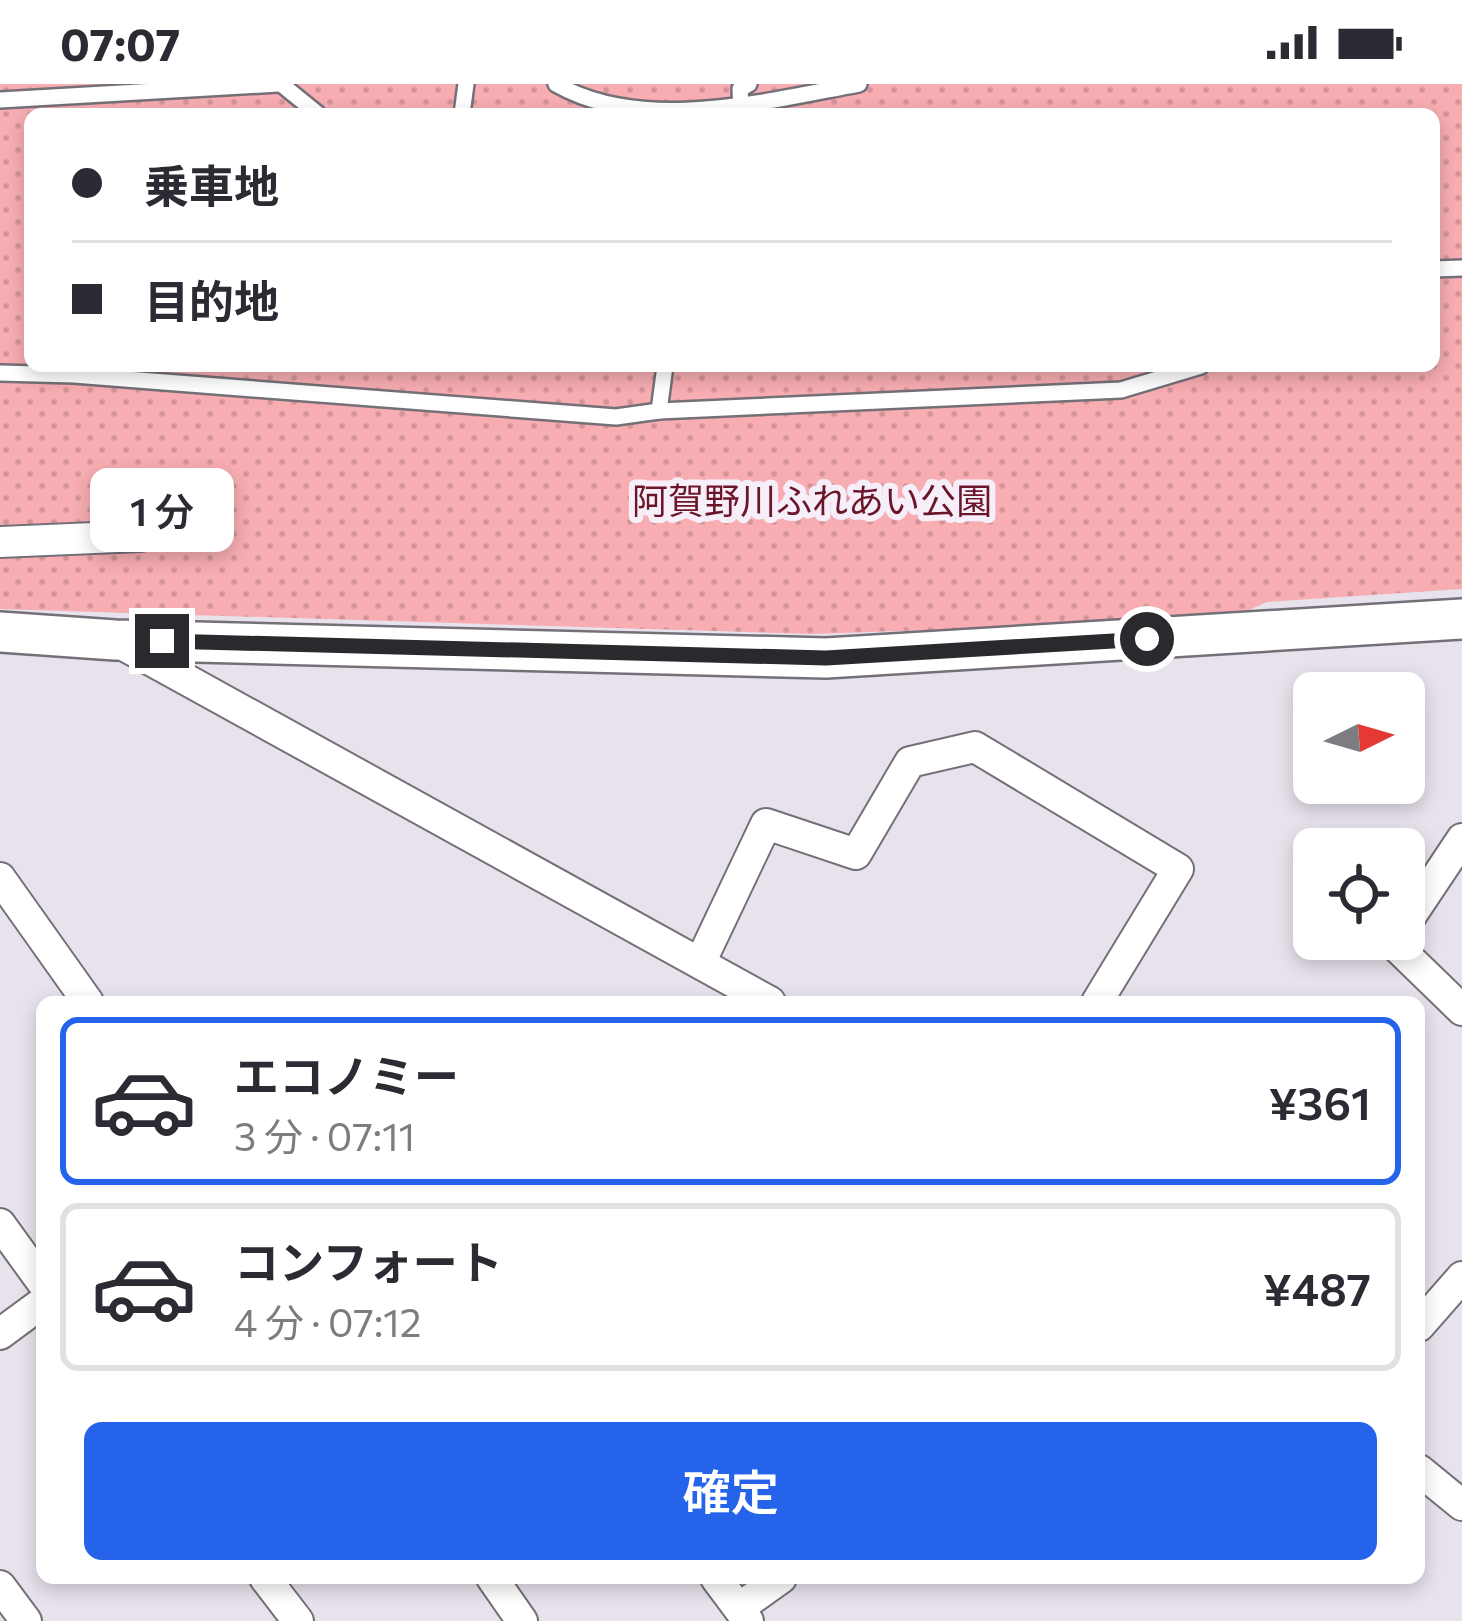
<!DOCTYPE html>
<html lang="ja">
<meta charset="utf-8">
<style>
:root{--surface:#fff;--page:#f7f7f7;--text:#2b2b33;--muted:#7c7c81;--line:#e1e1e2;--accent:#2563eb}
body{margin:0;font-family:Commissioner,"Noto Sans JP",sans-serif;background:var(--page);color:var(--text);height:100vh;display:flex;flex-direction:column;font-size:45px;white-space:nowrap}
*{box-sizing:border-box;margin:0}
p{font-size:39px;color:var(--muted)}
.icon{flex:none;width:66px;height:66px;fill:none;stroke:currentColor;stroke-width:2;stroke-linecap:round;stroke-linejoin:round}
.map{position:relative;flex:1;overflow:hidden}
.drawer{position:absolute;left:36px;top:912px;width:1389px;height:588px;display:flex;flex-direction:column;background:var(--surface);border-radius:18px;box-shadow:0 6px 18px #0003}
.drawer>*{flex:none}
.guide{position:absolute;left:24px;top:24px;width:1416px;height:264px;border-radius:18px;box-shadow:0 6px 18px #0003;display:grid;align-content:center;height:264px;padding:0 48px;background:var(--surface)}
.needle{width:78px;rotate:85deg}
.fabs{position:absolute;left:1293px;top:588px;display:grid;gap:24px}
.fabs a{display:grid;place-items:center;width:132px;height:132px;border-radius:18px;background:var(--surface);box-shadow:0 6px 18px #0003;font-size:60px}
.end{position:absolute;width:54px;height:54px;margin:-27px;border:15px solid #2b292d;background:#fff;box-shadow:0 0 0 6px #fff}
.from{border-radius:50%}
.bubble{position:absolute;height:84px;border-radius:18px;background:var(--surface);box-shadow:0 6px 18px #0003;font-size:39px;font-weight:600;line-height:84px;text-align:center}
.guide b{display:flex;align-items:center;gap:42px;height:114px;font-size:45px}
.guide b+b{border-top:3px solid var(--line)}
.guide i{width:30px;height:30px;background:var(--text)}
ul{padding:21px 0 0;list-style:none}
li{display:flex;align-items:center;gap:36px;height:168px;margin:0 24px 18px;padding:0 24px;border:6px solid var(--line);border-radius:18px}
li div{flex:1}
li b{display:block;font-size:45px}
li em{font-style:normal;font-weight:600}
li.on{border-color:var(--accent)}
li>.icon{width:108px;height:108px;stroke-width:1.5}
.cta{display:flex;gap:24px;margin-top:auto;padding:24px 48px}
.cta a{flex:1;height:138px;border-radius:18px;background:var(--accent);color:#fff;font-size:48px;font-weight:600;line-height:138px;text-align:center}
.status{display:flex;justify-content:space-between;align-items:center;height:84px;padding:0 60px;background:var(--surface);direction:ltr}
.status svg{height:33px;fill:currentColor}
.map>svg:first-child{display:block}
.park{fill:url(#park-dots);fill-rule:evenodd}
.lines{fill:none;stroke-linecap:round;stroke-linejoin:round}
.service-casing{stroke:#756f78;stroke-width:20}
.minor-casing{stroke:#756f78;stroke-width:34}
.tertiary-casing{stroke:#756f78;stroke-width:44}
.service{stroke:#fff;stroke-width:15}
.minor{stroke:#fff;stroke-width:30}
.tertiary{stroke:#fff;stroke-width:39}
.route{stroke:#2b292d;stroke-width:15}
.labels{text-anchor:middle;stroke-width:12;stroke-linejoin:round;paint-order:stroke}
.park-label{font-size:36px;fill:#6c1528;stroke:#f6effa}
</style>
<div class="status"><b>07:07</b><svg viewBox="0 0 49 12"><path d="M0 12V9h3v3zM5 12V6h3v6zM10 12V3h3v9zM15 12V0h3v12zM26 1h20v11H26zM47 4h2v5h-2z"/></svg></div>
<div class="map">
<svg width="1462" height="1537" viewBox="0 0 1462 1537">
<defs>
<pattern id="park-dots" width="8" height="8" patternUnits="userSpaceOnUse" patternTransform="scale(3)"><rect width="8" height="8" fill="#f7adb2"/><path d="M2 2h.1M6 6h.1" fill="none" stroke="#d49599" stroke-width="1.8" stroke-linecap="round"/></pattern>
</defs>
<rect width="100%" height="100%" fill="#e8e2ec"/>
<!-- park -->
<path class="park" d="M0,0H1462V505L1267,518L1226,536L811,550L0,525ZM30,30H1434V282H30Z"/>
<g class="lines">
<defs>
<g id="service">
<path d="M281,0L318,30"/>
<path d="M556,0C643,50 766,17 859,0"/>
<path d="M0,16L278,0"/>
<path d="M741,27L740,5L749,0"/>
<path d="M462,30L466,0"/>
<path d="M1434,185L1462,184"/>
<path d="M0,289L74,291L616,333L659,327L1121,306L1201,282"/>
<path d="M659,327L665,282"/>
</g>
<g id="minor">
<path d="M0,458L141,452L147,417"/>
<path d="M120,559L770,918"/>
<path d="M0,794L88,918"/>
<path d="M1404,842L1462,755"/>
<path d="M1395,855L1393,859L1462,926"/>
<path d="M700,879L766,740L856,770L910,678L975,663L1178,785L1097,918"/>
<path d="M0,1140L42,1198"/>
<path d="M1419,1242L1462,1193"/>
<path d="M0,1250L42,1219"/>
<path d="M1419,1386L1462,1421"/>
<path d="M265,1494L298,1537"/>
<path d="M492,1494L522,1537"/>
<path d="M716,1494L748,1537"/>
<path d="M0,1502L26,1537"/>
<path d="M739,1524L781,1494"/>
</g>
<path id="tertiary" d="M0,548L115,556L826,574L1462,535"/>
</defs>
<!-- service casing -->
<use href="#service" class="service-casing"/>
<!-- minor casing -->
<use href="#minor" class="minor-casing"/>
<!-- tertiary casing -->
<use href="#tertiary" class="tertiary-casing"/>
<!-- service -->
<use href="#service" class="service"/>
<!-- minor -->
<use href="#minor" class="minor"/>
<!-- tertiary -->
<use href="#tertiary" class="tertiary"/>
</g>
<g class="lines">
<!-- route -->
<path class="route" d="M162,557L826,574L1147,555"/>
</g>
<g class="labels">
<!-- park labels -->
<g class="park-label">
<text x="812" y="430">阿賀野川ふれあい公園</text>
</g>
</g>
</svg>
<div class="fabs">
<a><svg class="needle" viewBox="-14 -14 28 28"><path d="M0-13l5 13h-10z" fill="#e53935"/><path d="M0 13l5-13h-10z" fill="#7c7c81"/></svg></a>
<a><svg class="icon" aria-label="locate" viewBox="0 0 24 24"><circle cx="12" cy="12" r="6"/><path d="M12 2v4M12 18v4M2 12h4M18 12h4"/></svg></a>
</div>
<i class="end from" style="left:1147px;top:555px"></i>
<i class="end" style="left:162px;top:557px"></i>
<div class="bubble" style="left:90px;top:384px;width:144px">1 分</div>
<div class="guide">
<b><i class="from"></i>乗車地</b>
<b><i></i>目的地</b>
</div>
<section class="drawer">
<ul>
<li class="on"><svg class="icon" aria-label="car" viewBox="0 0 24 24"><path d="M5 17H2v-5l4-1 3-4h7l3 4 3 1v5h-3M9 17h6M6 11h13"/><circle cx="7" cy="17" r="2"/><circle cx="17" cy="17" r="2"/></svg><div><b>エコノミー</b><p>3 分 · 07:11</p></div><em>¥361</em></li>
<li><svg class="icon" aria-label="car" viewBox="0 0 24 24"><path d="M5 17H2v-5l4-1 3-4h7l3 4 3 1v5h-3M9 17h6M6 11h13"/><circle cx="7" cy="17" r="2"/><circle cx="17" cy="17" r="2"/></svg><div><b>コンフォート</b><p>4 分 · 07:12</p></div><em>¥487</em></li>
</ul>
<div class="cta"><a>確定</a></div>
</section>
</div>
